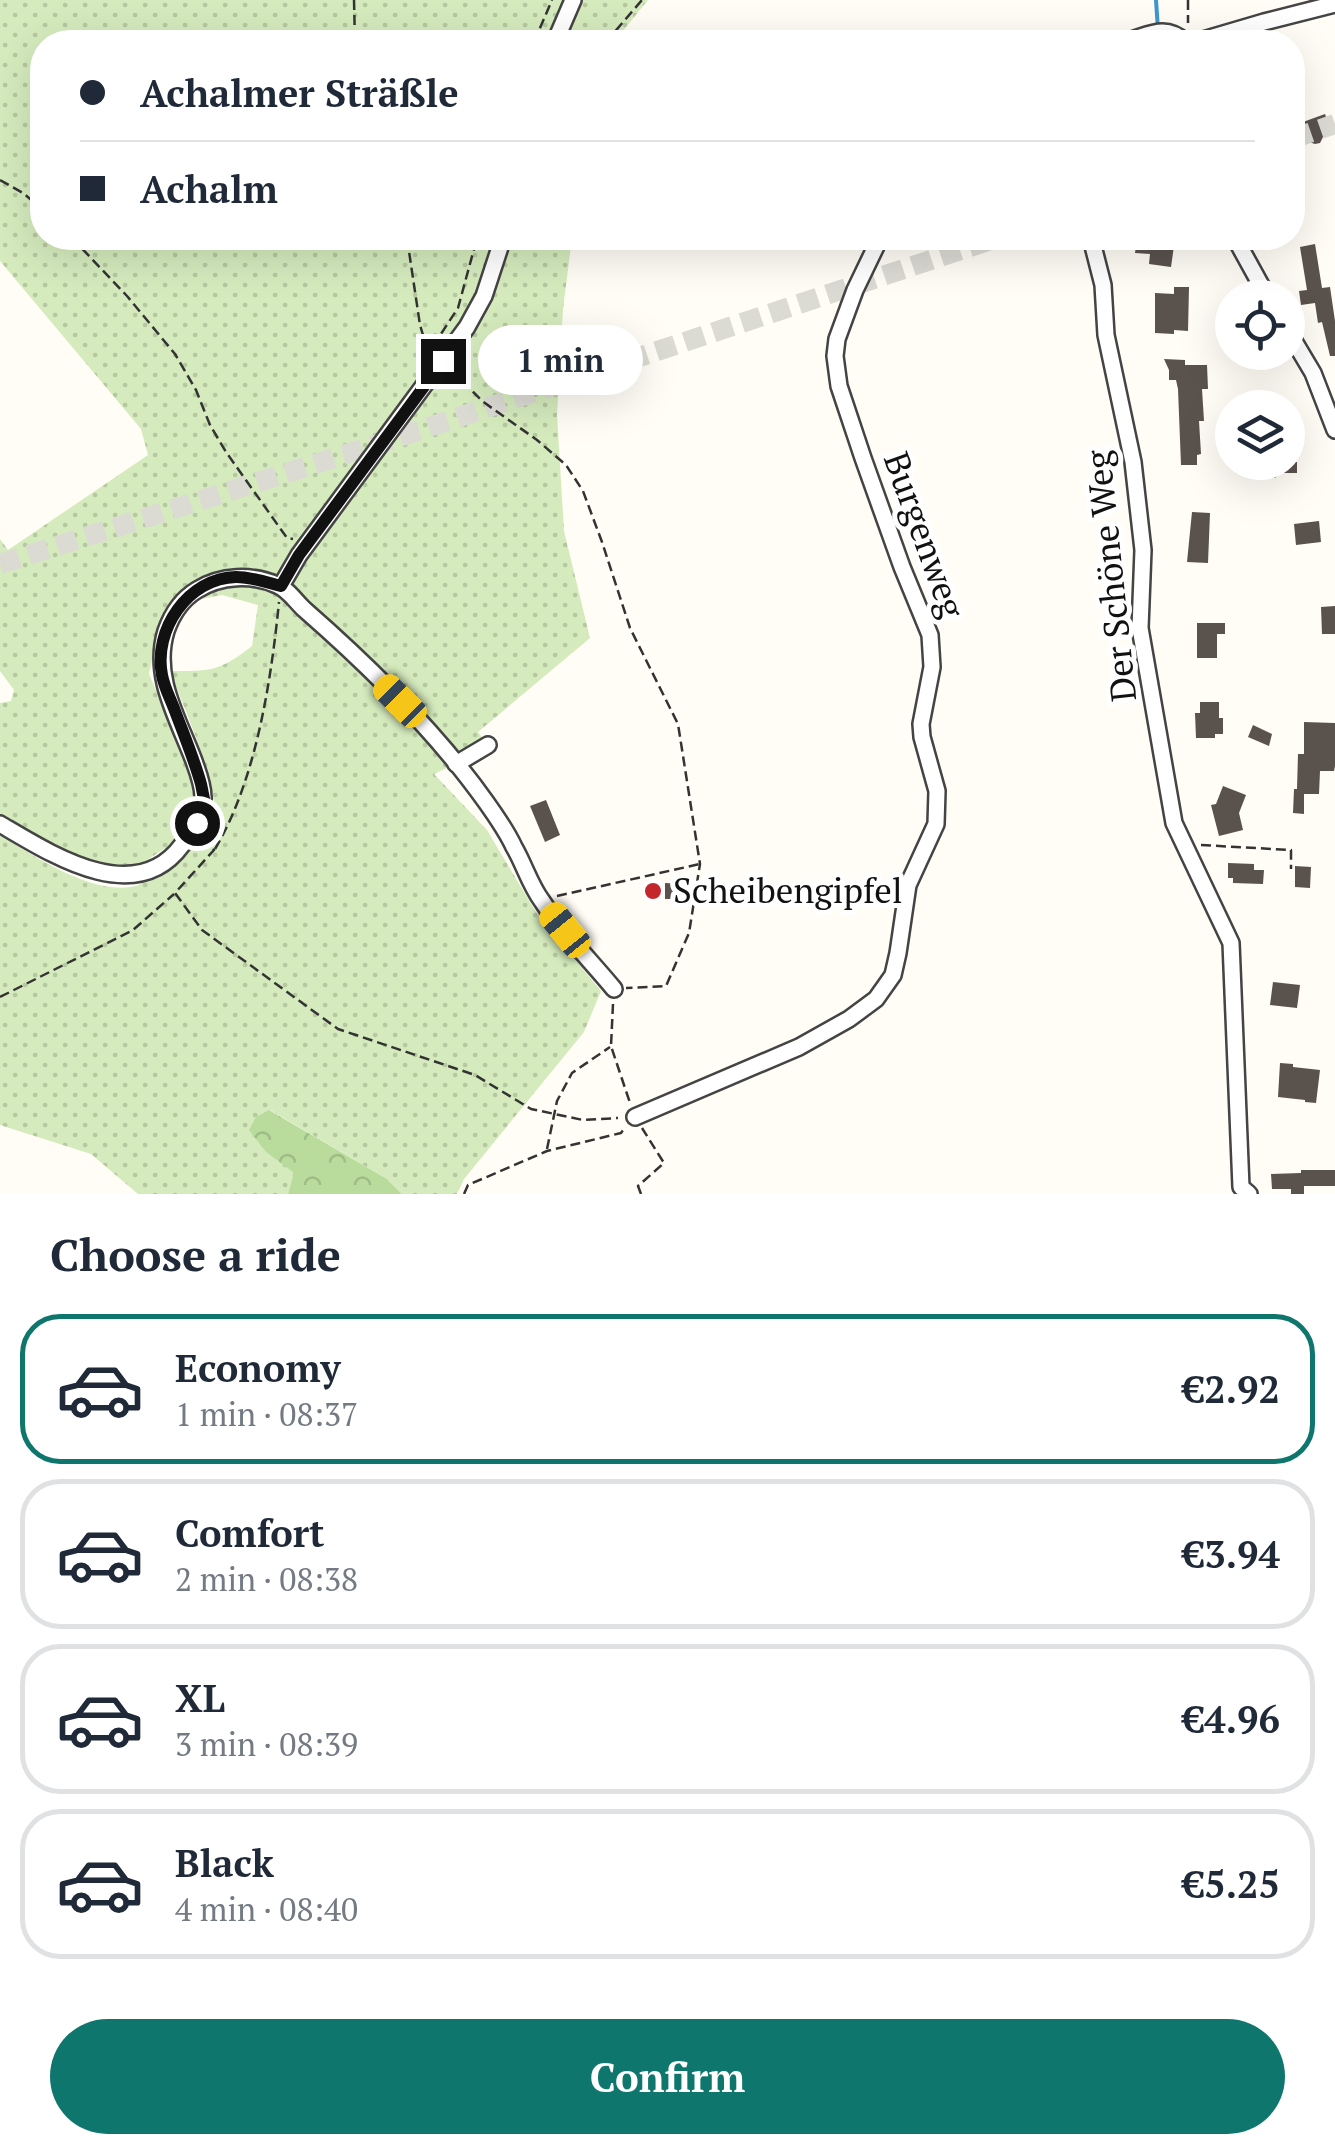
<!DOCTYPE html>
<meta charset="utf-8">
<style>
:root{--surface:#fff;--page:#f6f6f7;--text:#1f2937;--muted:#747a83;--line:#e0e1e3;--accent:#0f766e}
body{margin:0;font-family:"PT Serif",serif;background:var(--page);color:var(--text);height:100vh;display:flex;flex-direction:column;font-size:38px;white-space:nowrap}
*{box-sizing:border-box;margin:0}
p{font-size:32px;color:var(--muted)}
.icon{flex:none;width:55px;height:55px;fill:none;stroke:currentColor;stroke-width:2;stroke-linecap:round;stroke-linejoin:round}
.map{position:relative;height:1194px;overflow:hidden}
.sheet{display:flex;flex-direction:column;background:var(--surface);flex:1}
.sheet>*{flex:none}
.top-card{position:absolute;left:30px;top:30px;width:1275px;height:220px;border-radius:40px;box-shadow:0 10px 40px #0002;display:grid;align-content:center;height:220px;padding:0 50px;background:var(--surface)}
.controls{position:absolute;left:1215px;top:280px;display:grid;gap:20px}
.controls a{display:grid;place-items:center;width:90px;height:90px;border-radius:50%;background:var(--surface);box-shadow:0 10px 40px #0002;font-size:50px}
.end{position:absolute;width:45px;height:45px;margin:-22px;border:12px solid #111;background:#fff;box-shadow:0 0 0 5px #fff}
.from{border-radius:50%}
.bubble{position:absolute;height:70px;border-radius:35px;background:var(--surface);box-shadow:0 10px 40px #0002;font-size:32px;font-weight:700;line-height:70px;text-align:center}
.car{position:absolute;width:30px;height:60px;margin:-30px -15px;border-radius:12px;box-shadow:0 0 8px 2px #0007;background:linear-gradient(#f5c518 24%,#345 0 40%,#f5c518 0 76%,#345 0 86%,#f5c518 0)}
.top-card b{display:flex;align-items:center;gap:35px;height:95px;font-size:38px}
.top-card b+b{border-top:2px solid var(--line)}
.top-card i{width:25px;height:25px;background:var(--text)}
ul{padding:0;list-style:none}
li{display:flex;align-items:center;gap:30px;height:150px;margin:0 20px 15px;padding:0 30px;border:5px solid var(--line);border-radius:40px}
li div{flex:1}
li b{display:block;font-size:38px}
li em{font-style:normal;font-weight:700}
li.selected{border-color:var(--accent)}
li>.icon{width:90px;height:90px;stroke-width:1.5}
h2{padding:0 50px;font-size:45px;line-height:120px}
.cta{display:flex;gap:20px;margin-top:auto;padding:20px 50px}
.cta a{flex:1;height:115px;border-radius:60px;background:var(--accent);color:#fff;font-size:40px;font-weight:700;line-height:115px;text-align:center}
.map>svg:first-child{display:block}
.grass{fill:url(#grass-dots)}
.forest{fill:url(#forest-crowns)}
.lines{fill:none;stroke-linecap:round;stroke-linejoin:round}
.stream{stroke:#3f96cf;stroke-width:4}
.building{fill:#5a524d}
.major-tunnel{stroke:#dbdad3;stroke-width:20;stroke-dasharray:20 10;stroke-linecap:butt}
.minor-casing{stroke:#444;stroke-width:20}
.path{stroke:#333;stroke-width:2.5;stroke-dasharray:10 5;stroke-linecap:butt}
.minor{stroke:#fff;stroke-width:15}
.route{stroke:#111;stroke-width:12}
.poi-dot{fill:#c4262e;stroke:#fff;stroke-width:4}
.labels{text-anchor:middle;stroke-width:10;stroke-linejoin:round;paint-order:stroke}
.street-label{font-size:35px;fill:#111;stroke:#fff}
.poi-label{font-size:35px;fill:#111;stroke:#fff;text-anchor:start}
</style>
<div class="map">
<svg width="1335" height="1194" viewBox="0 0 1335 1194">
<defs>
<pattern id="grass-dots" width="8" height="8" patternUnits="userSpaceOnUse" patternTransform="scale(2.5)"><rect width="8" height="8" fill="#d5ebbd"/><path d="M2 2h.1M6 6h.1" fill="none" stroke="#b6c8a1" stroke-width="1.8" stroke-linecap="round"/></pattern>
<pattern id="forest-crowns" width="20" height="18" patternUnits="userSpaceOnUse" patternTransform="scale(2.5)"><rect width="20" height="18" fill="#b9dc9c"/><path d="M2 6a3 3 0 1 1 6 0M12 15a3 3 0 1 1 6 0" fill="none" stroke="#9ebc85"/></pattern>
</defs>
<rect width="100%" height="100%" fill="#fffdf5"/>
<!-- grass -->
<path class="grass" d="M0,0H648L614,42H42V238H572L563,309L557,415L564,531L590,638L478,732L490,748L434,774L487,830L536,912L601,991L584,1032L464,1179L457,1194H402L387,1179L270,1110L266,1152L295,1173L288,1194H138L91,1154L0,1125V834C32,856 101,901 141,884C157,878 172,865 185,854C199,842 212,829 214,810C216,777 182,704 170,671C210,671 219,672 252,646L258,605L222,595L196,600L190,587L173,599L160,622L149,674L191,770L200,798L193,821L179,839L135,868L111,870L79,860L0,817V703L11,701L14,690L0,671V539L8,550L148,455L141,429L0,261Z"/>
<!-- forest -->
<path class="forest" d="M269,1110L387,1179L402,1194H288L294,1173L266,1152L249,1130L256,1117Z"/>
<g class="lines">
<!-- stream -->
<path class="stream" d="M1156,0L1158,30"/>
</g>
<!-- building -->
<g class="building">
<path d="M1325,114L1332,133L1323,137L1320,143L1315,144L1309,142L1299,145L1297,138L1292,136L1294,131L1292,126Z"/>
<path d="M1137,238L1175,239L1171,267L1149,264L1150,254L1135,253Z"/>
<path d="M1315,244L1322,288L1330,287L1335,321V356H1330L1322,322L1318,323L1315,303L1301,305L1299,291L1307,290L1300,247Z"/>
<path d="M1174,287H1189L1188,331L1174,330V334L1155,333V293L1174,294Z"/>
<path d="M1164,359L1185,360V365H1207L1208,389H1202L1204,421H1199L1201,454L1197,455V465H1181L1178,389L1176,380H1169V370Z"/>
<path d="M1291,445L1299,452L1289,462H1297V473H1280L1275,478L1270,473H1264V462H1288V449Z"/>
<path d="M1192,512L1210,513L1208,563L1187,562Z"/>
<path d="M1319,521L1321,542L1296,545L1294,524Z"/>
<path d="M1335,606V634H1322L1321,607Z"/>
<path d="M1197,623H1225V634H1217V658H1197Z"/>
<path d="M1200,702H1219V718H1223V734H1215V738H1196L1195,713H1200Z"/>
<path d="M1304,722L1335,723V766L1334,771H1320L1319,794H1304V814L1293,813L1294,789H1297L1298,754H1304Z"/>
<path d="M1253,725L1272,734L1269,746L1248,737Z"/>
<path d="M1223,786L1246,795L1239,813L1243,830L1219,836L1211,805L1216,804Z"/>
<path d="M546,800L560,835L545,842L530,806Z"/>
<path d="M1228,863L1254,864V870H1264L1263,884L1233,883V878H1228Z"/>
<path d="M1295,866L1311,867L1310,888L1295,887Z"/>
<path d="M665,883L684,884L683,899H665Z"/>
<path d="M1273,982L1300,985L1297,1008L1270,1005Z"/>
<path d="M1280,1063L1293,1064V1067L1320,1070L1316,1103L1305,1102V1100L1278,1097Z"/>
<path d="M1301,1170H1335V1186H1304V1194H1291V1189H1272L1271,1174L1301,1173Z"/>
</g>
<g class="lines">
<!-- major-tunnel -->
<g class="major-tunnel">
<path d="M1292,139L1335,124"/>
<path d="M0,564L381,443L997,238"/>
</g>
<defs>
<g id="minor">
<path d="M555,42L573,0"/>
<path d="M1124,42C1148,36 1165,23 1185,42"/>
<path d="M1196,42L1264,22L1335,4"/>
<path d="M1091,238L1103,285L1106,335L1133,462L1143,550L1140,628L1174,823L1231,943L1241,1187L1249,1194"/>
<path d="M1235,238L1268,298"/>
<path d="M1288,331L1313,373L1335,430"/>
<path d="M281,586L299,555L467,327L484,296L503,238"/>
<path d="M456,764L488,745"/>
<path d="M0,824C51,854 135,909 182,845C192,831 204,814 203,797C203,785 198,772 194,761C178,718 152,677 166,631C172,614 182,599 197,590C221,575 252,574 277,585C288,589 296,602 305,610C369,666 437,733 486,802C496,816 507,832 514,847C524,864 530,885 542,901C562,932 590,960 614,989"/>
<path d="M635,1117L799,1047L849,1019L876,999L893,975L898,953L908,885L936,824L937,791L922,737L921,724L932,667L930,635L902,567L863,458L839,386L835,356L837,339L855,290L880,238"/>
</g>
</defs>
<!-- minor casing -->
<use href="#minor" class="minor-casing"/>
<!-- path -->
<g class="path">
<path d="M354,0L355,42"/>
<path d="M1188,0V23"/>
<path d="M534,42L552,0"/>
<path d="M606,42L642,0"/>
<path d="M0,180L23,193L42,209"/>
<path d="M72,238L127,296L175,354L196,390L210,425L226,452L287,538L293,539"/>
<path d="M407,238L420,325L428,352"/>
<path d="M433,346L458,308L477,238"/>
<path d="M452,370L482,401L537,440L566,465L583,491L602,542L630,628L678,724L700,864L689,933L666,986L626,988"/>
<path d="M205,836L214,850L175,893L202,930L338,1029L475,1075L531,1109L583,1120L618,1118"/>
<path d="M1201,845L1291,850V869"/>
<path d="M215,849C256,780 271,682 279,602"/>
<path d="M557,896L700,864"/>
<path d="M0,997L133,930L174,894"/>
<path d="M613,1004L611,1046L630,1103"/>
<path d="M547,1149L557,1101L572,1073L610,1047"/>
<path d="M464,1194L468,1185L547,1151L621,1133L624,1129"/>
<path d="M641,1194L638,1186L664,1163L642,1128"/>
</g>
<!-- minor -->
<use href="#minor" class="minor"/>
</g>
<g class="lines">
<!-- route -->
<path class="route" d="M197,823L204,799L201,784C194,759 184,735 175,711C171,700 164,687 162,675C153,630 188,578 236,577C251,577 266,582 281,586L299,555L443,361"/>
</g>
<!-- markers -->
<circle class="poi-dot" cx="653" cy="891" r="10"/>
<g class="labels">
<!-- street labels -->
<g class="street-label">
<text transform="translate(924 535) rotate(70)" y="12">Burgenweg</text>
<text transform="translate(1111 576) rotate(-96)" y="12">Der Schöne Weg</text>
</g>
<!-- poi labels -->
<g class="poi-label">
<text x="673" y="903">Scheibengipfel</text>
</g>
</g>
</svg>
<div class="controls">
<a><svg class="icon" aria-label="locate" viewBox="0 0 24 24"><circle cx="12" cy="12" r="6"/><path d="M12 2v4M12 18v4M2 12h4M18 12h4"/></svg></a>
<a><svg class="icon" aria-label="layers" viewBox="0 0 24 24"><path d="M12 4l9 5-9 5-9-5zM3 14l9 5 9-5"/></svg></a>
</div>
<i class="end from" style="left:197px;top:823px"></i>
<i class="end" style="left:443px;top:361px"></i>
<div class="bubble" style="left:478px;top:325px;width:165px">1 min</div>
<i class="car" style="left:400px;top:701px;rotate:315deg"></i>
<i class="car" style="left:565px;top:930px;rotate:321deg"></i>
<div class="top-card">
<b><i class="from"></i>Achalmer Sträßle</b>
<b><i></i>Achalm</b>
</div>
</div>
<section class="sheet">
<h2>Choose a ride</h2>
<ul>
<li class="selected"><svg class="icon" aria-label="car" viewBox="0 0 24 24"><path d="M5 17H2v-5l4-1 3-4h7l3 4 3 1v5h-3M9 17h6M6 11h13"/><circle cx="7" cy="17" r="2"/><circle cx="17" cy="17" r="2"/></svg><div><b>Economy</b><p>1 min · 08:37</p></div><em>€2.92</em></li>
<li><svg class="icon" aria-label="car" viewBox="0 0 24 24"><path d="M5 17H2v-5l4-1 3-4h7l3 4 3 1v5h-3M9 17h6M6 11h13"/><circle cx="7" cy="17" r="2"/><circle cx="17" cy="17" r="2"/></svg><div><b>Comfort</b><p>2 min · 08:38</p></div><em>€3.94</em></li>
<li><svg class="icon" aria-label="car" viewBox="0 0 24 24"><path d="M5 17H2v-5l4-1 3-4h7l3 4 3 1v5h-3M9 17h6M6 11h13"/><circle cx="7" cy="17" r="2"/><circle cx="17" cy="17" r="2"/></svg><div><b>XL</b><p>3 min · 08:39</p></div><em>€4.96</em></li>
<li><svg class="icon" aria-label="car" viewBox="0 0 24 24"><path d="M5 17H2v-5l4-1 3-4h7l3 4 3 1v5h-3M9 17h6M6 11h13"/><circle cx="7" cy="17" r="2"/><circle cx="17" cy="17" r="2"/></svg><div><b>Black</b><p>4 min · 08:40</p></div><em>€5.25</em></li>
</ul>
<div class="cta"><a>Confirm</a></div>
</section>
